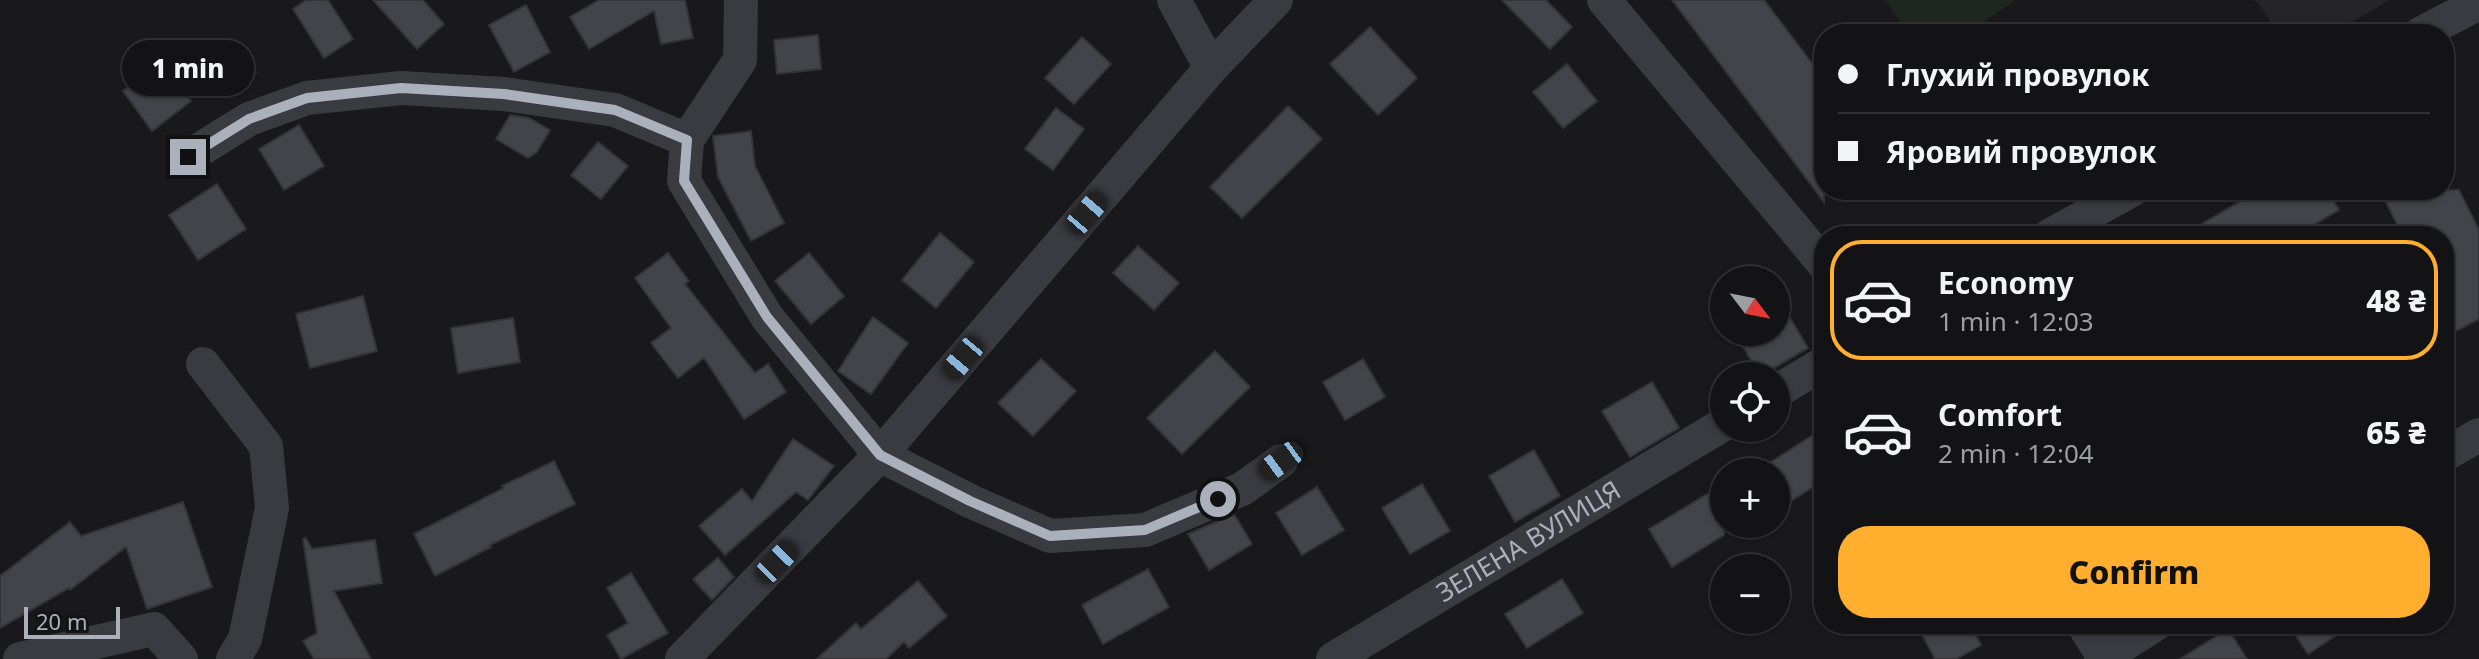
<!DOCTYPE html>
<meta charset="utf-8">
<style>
:root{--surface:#131315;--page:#1c1c1e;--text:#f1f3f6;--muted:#9d9ea0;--line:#323234;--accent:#ffae2e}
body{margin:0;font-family:"Noto Sans",sans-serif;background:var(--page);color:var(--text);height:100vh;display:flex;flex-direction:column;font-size:30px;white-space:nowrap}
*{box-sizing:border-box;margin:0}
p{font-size:26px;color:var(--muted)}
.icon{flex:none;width:44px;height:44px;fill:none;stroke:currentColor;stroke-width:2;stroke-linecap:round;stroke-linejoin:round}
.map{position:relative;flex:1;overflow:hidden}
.drawer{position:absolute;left:1814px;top:226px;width:640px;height:408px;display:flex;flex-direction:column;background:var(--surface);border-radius:32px;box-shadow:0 2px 6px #0004,0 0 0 2px var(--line)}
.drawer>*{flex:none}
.hud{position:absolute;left:1814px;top:24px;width:640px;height:176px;border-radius:32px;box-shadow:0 2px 6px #0004,0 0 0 2px var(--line);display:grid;align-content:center;height:176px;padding:0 24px;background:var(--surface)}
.needle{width:52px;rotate:122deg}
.controls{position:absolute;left:1710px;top:266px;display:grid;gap:16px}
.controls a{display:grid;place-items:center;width:80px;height:80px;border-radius:50%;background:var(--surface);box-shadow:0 2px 6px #0004,0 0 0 2px var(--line);font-size:40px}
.scale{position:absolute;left:24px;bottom:20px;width:96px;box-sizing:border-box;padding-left:8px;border:4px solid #aab1bc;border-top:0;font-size:22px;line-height:28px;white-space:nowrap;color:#aab1bc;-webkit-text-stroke:6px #141417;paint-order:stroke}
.end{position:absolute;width:36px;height:36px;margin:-18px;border:10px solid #aab1bc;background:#111;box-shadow:0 0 0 4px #111}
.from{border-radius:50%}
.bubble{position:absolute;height:56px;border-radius:28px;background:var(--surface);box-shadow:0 2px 6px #0004,0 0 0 2px var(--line);font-size:26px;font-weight:800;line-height:56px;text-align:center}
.car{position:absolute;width:24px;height:48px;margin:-24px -12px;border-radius:10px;box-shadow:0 0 6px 2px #0007;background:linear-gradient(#222 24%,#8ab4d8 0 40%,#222 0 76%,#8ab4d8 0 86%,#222 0)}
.hud b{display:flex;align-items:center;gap:28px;height:76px;font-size:30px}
.hud b+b{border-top:2px solid var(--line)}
.hud i{width:20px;height:20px;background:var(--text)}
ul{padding:14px 0 0;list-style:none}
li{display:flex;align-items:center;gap:24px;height:120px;margin:0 16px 12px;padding:0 8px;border:4px solid transparent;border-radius:32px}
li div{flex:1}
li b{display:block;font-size:30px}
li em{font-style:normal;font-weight:800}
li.current{border-color:var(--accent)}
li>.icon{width:72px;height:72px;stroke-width:1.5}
.primary-button{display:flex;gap:16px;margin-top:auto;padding:16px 24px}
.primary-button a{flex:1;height:92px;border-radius:32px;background:var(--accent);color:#111;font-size:32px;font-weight:800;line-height:92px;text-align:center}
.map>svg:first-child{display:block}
.built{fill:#252529}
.green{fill:#1e271f}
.building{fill:#434449;stroke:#333338;stroke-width:2}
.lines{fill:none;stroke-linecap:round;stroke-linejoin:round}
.minor{stroke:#3a3b41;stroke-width:34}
.route{stroke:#aab1bc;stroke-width:10}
.labels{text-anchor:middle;stroke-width:7;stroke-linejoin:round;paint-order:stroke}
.street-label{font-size:26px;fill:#aab1bc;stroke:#141417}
</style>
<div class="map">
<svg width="2479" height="659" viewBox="0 0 2479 659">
<rect width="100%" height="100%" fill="#19191c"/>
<!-- built -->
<path class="built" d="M2253,0H2390L2331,34H2278L2259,4Z"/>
<!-- green -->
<path class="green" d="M1885,0H2014V1L1966,34H1908Z"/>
<!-- building -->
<g class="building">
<path d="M306,0H328L353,39L324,58L293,9Z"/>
<path d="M373,0H423L444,24L417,49Z"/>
<path d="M599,0H685L693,38L661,44L654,11L589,49L570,17Z"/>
<path d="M1502,0H1546L1572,27L1550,49Z"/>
<path d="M1672,0H1764L1824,79V202Z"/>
<path d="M526,5L550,52L514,72L489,25Z"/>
<path d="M1370,27L1417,78L1378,115L1330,64Z"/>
<path d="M818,35L821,69L777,74L774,40Z"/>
<path d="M1082,37L1111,64L1074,104L1045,78Z"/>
<path d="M237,45L256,73L223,96L203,67Z"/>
<path d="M162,62L191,101L152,131L123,91Z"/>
<path d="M1567,64L1597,101L1563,128L1533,92Z"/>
<path d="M1288,106L1322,139L1242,218L1210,187Z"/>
<path d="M1056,108L1084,129L1053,170L1025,149Z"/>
<path d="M510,115L529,118L550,130L537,152L528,158L496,139Z"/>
<path d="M299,125L324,166L284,190L259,149Z"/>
<path d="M751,131L755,166L784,223L751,241L718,177L713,136Z"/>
<path d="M598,142L628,166L601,199L571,175Z"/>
<path d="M217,184L246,229L198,260L169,215Z"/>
<path d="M2260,190H2327L2339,210L2294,236H2181Z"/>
<path d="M2380,190H2459L2479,230V319L2452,333L2444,317V236H2403Z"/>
<path d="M940,233L974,262L936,308L902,280Z"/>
<path d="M1138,246L1179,283L1154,310L1113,273Z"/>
<path d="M668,253L689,281L685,284L755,373L768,364L786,392L744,419L704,358L678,378L651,343L671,328L635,278Z"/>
<path d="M809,253L844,296L811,324L775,281Z"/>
<path d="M1776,294L1808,348L1760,376L1735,332H1776Z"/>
<path d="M363,296L377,351L310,368L296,314Z"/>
<path d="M873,317L908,343L871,394L838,371Z"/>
<path d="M513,318L520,362L458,373L451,328Z"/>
<path d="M1215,351L1250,387L1182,454L1147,418Z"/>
<path d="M1041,359L1076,391L1033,436L998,403Z"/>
<path d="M1363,359L1385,397L1345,420L1323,382Z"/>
<path d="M1652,382L1679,428L1630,457L1602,411Z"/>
<path d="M1824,428V480L1786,504L1776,488V472H1766L1763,467Z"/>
<path d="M793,439L834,466L808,500L796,492L725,555L699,526L742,489L752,501Z"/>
<path d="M1534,450L1560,496L1515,522L1489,476Z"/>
<path d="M554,461L575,504L490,545L491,547L435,576L414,534L504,488L502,486Z"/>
<path d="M1422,484L1450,531L1410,554L1382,508Z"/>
<path d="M1724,484V535L1672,567L1649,529Z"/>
<path d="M1317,487L1344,530L1302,555L1276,513Z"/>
<path d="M183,502L212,587L147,609L126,547L70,590L69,588L0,628V576L70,522L81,536Z"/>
<path d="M1234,514L1252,544L1209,570L1188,534Z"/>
<path d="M306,538L312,549L375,540L382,583L334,591L371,659H314L303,641L317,633L303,539Z"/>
<path d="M718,558L734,577L712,600L693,579Z"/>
<path d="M1148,569L1169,607L1103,644L1082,605Z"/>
<path d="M631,573L668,633L621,659L607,635L628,623L607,588Z"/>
<path d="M1562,579L1583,613L1527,648L1505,614Z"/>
<path d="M918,581L947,616L909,648L904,642L886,659H817L856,623L861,629Z"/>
<path d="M1937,624H1970L1981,645L1956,659H1935L1921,633Z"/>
<path d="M2288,624H2353L2308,654Z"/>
<path d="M2228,629L2247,659H2180Z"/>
</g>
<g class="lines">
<!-- minor -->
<g class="minor">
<path d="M1174,0L1211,68"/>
<path d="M1604,0L1824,264"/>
<path d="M2420,34L2479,3"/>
<path d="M687,140L740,60L741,0"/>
<path d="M188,157L249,119L307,98L401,88L504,94L615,110L687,140L684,181L767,317L880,455L970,501L1050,536L1145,530L1242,489L1281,461"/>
<path d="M2049,236L2132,190"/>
<path d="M203,364L266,446L272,508L245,639L233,659"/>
<path d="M1776,392L1824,363"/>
<path d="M2444,455L2479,435"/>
<path d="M2083,624L2104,657"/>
<path d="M20,659L154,629L181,659"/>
<path d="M682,659L880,455L1211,68L1276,0"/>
<path id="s1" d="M1333,659L1724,424"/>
<path d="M2101,659L2156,624"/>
</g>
</g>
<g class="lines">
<!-- route -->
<path class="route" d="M188,157L249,119L307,98L401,88L504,94L615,110L687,140L684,181L767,317L880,455L970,501L1050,536L1145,530L1218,499"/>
</g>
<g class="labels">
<!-- street labels -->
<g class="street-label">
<text dy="9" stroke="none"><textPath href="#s1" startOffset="228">ЗЕЛЕНА ВУЛИЦЯ</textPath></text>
</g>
</g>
</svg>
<div class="controls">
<a><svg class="needle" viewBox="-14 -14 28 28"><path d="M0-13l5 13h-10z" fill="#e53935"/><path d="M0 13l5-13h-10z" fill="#9d9ea0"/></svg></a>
<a><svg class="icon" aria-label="locate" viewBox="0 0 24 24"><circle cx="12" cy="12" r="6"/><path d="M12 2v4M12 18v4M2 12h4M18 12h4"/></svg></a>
<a>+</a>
<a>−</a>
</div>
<div class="scale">20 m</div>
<i class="end from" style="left:1218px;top:499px"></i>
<i class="end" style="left:188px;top:157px"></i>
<div class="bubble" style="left:122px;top:40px;width:132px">1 min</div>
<i class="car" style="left:1087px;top:213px;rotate:41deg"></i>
<i class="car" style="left:963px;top:358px;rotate:220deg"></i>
<i class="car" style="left:1281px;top:461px;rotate:234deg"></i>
<i class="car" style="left:777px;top:562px;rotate:44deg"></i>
<div class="hud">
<b><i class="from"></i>Глухий провулок</b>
<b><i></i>Яровий провулок</b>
</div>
<section class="drawer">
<ul>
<li class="current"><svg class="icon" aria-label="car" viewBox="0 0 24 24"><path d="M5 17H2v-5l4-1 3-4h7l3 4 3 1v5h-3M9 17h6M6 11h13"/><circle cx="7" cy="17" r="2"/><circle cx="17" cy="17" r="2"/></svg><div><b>Economy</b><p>1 min · 12:03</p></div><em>48 ₴</em></li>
<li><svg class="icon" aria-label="car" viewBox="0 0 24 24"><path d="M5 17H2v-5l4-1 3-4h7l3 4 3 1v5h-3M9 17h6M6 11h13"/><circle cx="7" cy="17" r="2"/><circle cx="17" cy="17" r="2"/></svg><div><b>Comfort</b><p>2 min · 12:04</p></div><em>65 ₴</em></li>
</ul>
<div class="primary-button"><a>Confirm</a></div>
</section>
</div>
